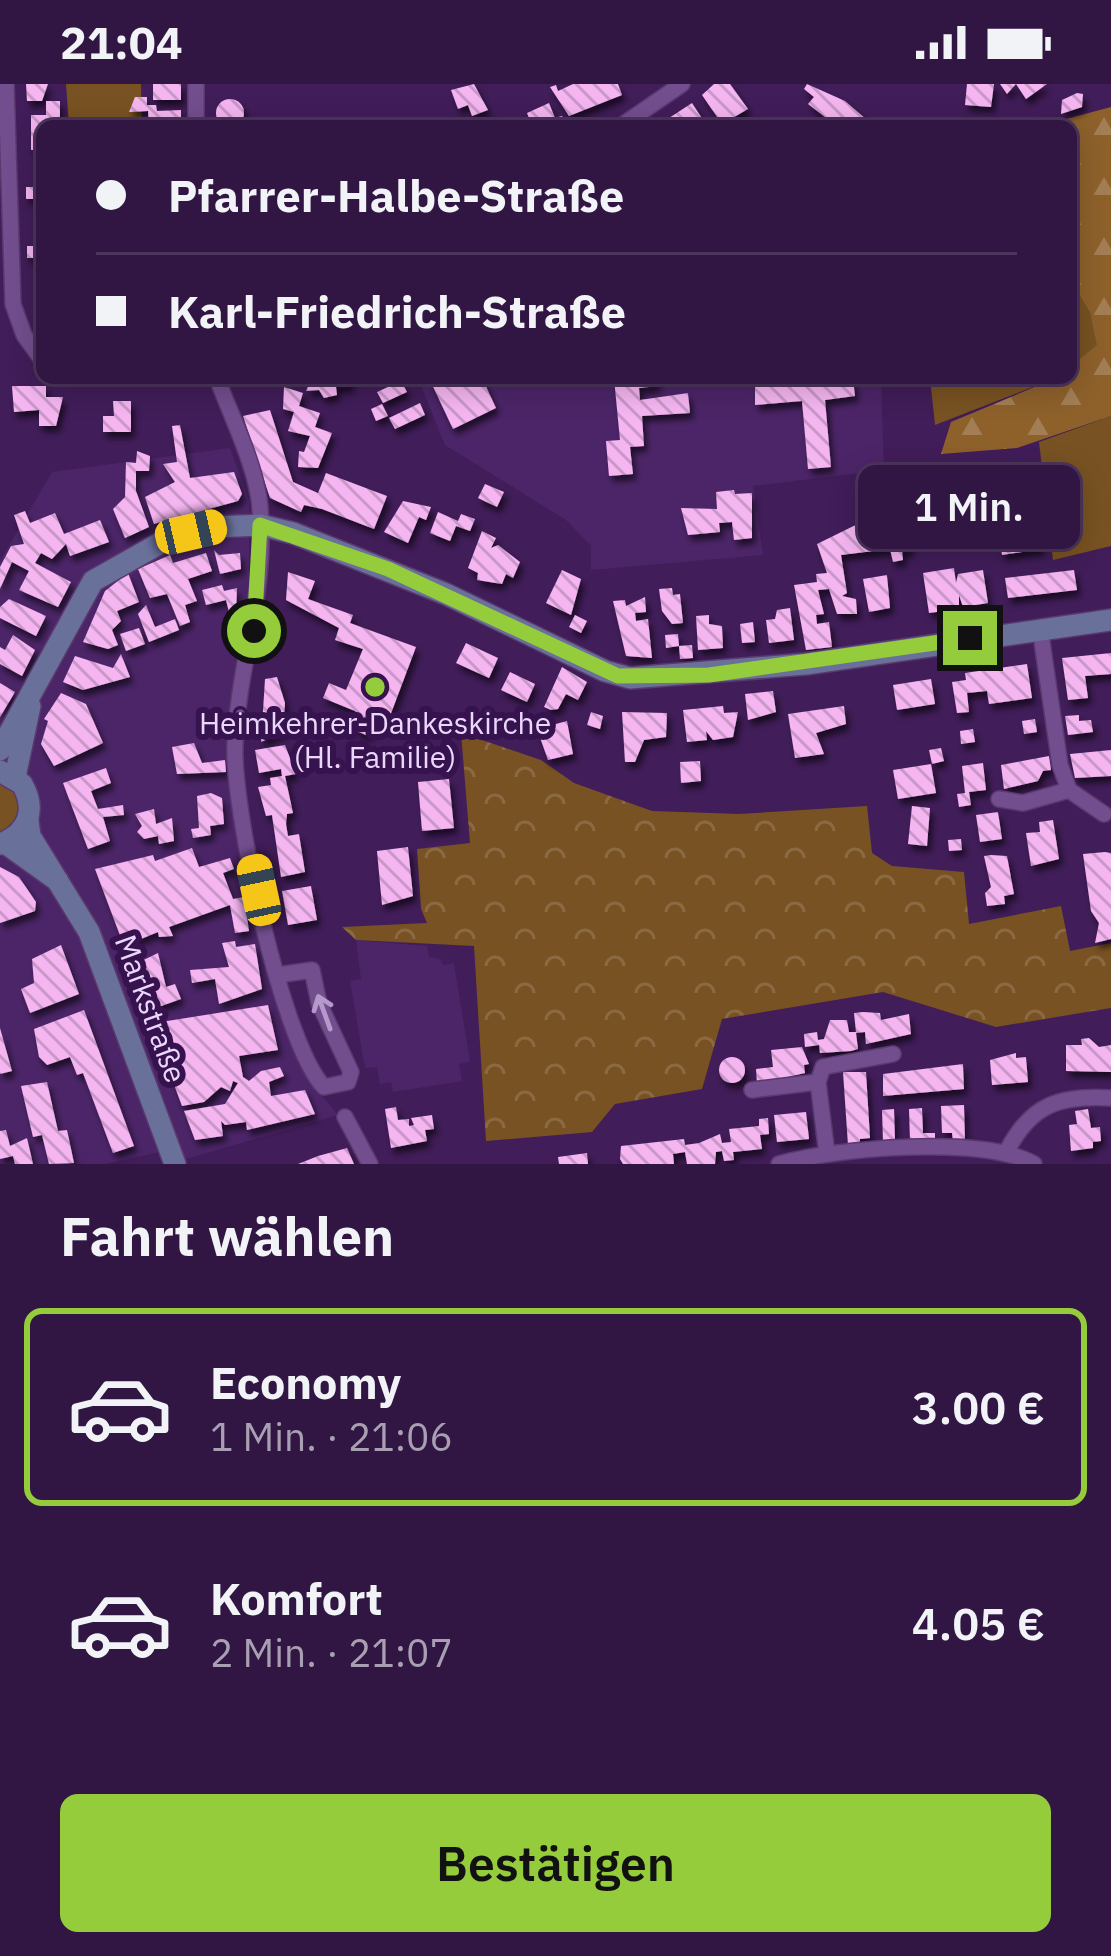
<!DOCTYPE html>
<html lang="de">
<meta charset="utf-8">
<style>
:root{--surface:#311643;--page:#391f4a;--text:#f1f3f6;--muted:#a89fb2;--line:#4c355c;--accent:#94cc3c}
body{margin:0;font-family:"IBM Plex Sans",sans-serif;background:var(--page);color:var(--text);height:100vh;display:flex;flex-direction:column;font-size:45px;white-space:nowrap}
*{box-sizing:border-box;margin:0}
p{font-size:39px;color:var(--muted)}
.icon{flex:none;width:66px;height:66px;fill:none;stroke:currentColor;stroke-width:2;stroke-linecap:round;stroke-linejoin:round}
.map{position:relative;height:1080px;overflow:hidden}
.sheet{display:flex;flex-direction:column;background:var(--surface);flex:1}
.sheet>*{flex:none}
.guide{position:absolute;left:36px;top:36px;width:1041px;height:264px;border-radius:18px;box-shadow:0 6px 30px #0003,0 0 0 3px var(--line);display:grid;align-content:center;height:264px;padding:0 60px;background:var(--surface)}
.end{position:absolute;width:54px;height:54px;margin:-27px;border:15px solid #94cc3c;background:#111;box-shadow:0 0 0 6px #111}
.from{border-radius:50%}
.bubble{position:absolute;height:84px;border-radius:18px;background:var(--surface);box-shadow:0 6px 30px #0003,0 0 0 3px var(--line);font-size:39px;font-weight:600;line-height:84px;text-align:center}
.car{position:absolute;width:36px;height:72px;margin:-36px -18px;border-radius:15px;box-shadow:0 0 9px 3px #0007;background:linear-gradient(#f5c518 24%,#345 0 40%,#f5c518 0 76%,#345 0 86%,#f5c518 0)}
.guide b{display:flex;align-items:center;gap:42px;height:114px;font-size:45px}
.guide b+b{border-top:3px solid var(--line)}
.guide i{width:30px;height:30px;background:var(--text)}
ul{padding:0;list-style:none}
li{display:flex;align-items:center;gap:36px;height:198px;margin:0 24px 18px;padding:0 36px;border:6px solid transparent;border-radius:18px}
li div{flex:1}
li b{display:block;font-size:45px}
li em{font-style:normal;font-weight:600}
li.on{border-color:var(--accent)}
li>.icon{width:108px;height:108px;stroke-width:1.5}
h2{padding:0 60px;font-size:54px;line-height:144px}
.button{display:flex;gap:24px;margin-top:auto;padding:24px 60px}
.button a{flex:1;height:138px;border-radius:18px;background:var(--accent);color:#111;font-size:48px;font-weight:600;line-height:138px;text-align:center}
.status{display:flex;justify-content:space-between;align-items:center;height:84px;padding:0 60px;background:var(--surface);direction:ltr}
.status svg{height:33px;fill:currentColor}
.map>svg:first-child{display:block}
.built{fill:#4c2568}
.green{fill:#785222}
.forest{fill:url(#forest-firs)}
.park{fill:url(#park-crowns)}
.building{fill:url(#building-back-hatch);filter:url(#shadow)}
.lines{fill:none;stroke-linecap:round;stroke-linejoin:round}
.street-casing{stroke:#5a396e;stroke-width:18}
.secondary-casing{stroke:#5a396e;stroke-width:24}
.street{stroke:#724e8e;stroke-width:15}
.secondary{stroke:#69709a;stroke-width:21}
.oneway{stroke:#b499ca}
.route{stroke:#94cc3c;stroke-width:15}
.poi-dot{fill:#94cc3c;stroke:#36124e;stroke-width:4.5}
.labels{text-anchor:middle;stroke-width:12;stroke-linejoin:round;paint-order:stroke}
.poi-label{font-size:30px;fill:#ead7fb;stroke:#36124e}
.street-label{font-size:30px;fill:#ead7fb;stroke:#36124e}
</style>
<div class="status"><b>21:04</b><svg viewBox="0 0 49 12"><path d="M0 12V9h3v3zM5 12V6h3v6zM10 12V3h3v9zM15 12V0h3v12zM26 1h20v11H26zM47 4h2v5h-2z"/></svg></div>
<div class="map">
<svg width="1111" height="1080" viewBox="0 0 1111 1080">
<defs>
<pattern id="forest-firs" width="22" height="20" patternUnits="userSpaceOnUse" patternTransform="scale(3)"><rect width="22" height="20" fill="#8e612b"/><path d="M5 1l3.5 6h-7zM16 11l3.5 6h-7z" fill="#a37e55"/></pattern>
<pattern id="park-crowns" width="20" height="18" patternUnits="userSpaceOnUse" patternTransform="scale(3)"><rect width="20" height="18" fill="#785222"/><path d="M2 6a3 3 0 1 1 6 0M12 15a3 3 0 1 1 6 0" fill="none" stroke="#8b6a43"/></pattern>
<pattern id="building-back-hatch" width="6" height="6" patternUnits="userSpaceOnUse" patternTransform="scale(3)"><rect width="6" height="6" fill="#f5b5f1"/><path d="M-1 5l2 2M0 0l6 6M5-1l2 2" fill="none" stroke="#c998c8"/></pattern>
<filter id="shadow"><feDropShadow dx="3.5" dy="6" stdDeviation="3" flood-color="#0009"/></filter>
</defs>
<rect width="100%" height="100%" fill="#411d59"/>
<!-- built -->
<g class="built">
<path d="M418,294H881L884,386L753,402L763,471L591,486V462L566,436L445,361Z"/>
<path d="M230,364L249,417V510L228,668L236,733L286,949L309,996L338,1031L175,1078L160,1068L105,1080H0V477L52,388Z"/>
<path d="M356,856L427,862L429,873L441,875L443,881L454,879L470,978L459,980L462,997L393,1008L391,998L380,1000L377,983L365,984L350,897L361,895Z"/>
</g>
<!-- green -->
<g class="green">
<path d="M66,0H141L142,42H69Z"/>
<path d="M1071,197L1090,229L1098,261L1071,282Z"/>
<path d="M930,294H1056L935,341Z"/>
<path d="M1111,332V462L1053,476L1039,358Z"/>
<path d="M0,693L17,703L22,733L0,752Z"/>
</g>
<!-- forest -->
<path class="forest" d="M1111,23V332L1017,364L941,370L951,338L1056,294H1071V282L1097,261L1090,229L1071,197V42H1040Z"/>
<!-- park -->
<path class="park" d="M461,649L541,676L574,699L652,727L739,730L867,722L872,769L892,782L964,788L969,840L1061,822L1070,867L1111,859V924L996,943L883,908L722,935L702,1005L615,1020L592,1048L486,1057L474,862L356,856L342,843L427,839L421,825L417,765L470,759Z"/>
<!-- building -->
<g class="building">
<path d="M26,0H48L42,17H27Z"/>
<rect x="153" y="0" width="28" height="16"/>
<path d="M474,0L488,26L472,32L468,21L458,25L451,6Z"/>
<path d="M573,0H618L622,11L569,32L550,3L556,1L558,7Z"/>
<path d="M714,0H730L748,25L722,40L702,11Z"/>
<path d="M807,0L845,17L874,42L829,36L808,20L814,13L804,5Z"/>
<path d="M967,0H994L991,23L965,21Z"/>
<path d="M1000,0H1047L1026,15L1016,0L1007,10Z"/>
<path d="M1077,9L1083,10L1082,23L1061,30L1062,16Z"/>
<path d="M135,13H147V21H156L157,27L181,26V42H149L148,27L129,28Z"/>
<circle cx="230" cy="29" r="14"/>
<path d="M46,17H60V32L56,42H42V66H31V31H46Z"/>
<path d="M549,19L555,34L562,32L566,42H532L527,29Z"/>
<path d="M692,19L707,42H674L669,34Z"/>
<rect x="26" y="103" width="16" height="12"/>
<rect x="27" y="162" width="15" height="12"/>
<path d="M312,294H353L349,303H336L337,311L324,314L319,306L306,307Z"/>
<path d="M429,294H482L496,324L453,345Z"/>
<path d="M614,294H657L658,302L639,304L640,316L688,309L690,329L642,332L644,362L630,363L633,390L609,392L606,357L620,356Z"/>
<path d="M755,294L853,295L855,312L825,316L831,383L808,385L802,317L755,321Z"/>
<path d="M401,297L407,308L383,319L377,308Z"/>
<path d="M12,302H46V313H63L56,342H39V326L14,328Z"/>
<path d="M284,303L303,309L299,322L320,329L315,343L332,349L318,384L298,383L299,367L304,368L310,352L288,347L294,328L283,325Z"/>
<path d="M113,317H131V348H103V332H114Z"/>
<path d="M420,319L425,331L395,345L389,334Z"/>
<path d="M382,320L388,332L376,337L371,325Z"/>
<path d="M270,326L293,398L318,409L326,389L387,412L374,445L322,425L304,421L301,428L270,414L243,332Z"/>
<path d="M180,341L190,394L234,388L242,410L238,417L154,440L145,413L175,398L163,380L177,378L172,342Z"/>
<path d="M137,367L150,372L149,387H136V407L149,443L125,454L113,425L125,413L126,378L136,379Z"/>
<path d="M1030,394L1038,425L1005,431L1006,438L997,439L999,407L1019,403L1018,396Z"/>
<path d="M485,400L504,408L497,423L478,414Z"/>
<path d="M734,406L735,410L752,409V454L734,456L732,438L719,439L720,448L688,451L681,424L717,425L716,408Z"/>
<path d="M403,417L431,423L426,436L419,433L408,459L384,448Z"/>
<path d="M25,427L30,439L55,429L64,450L100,436L109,458L70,472L66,460L52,475L41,469L35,479L71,498L58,523L19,506L29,487L12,478L0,505V483L11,462L24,460L14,431Z"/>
<path d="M884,427L890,461L910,457L911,466L902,467L903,476L893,478L890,465L841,471L847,509L842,512L856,515L857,530H837L829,505L818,506L824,530L816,531L817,540L829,538L832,563L806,566L794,501L817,498L816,490L827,489L817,460Z"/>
<path d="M438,428L458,437L461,430L475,435L470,447L456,442L450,457L430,449Z"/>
<path d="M482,447L496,454L491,464L498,461L520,478L513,494L506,490L502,500L477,496L478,489L468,484Z"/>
<path d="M1040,452L1042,465L1002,471L1000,458Z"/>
<path d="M214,466L219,471L240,469L241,485L220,490Z"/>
<path d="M206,469L212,487L188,495L197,517L185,521L190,538L180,542L167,510L150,514L138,485L170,471L173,479Z"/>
<path d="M954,484L956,499L958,490L983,486L988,519L963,523L959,511V525L929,529L923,489Z"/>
<path d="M562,486L581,495L571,531L546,519Z"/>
<path d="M1074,486L1077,506L1008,514L1005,494Z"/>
<path d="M288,488L315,497L308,515L353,531L350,539L416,563L387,640L374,638L368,652L354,646L360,633L355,627L323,614L329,599L346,606L363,565L335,556L339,544L286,516Z"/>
<path d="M128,489L139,518L117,527L121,537L112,546L118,561L108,565L83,558L105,507Z"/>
<path d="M887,491L890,524L869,528L863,495Z"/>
<path d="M222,501L224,507L237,504L236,531L230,532L226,516L206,521L202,506Z"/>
<path d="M672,504L673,511L680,510L683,539L672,540L662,527L659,505Z"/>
<path d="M645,513L646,528L635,529L636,537L648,535L652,574L626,572L613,517L625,516L626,522Z"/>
<path d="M9,515L46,532L36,552L0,534V523Z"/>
<path d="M146,521L155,543L175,535L179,546L149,558L138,530Z"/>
<path d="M790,524L794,556L769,559L766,536L775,535L777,526Z"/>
<path d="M575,531L587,537L581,549L569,543Z"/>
<path d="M709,531V540L722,542L723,564L698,566L696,532Z"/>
<path d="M753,538L755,558L742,559L740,540Z"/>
<path d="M139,544L145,560L126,567L120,550Z"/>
<path d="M678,550L679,562L692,561L693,574L680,575L679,562L666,564L665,551Z"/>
<path d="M13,551L35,566L22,592L0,580V563L5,566Z"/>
<path d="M466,559L498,574L489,594L456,579Z"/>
<path d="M1111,569V590L1085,592L1088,614L1068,616L1062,574Z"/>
<path d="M121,570L130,593L83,606L63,598L75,572L113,584Z"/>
<path d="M1027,580L1032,614L989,620L987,607L967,609L969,628L957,629L952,598L966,596L965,589Z"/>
<path d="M562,583L587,598L578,616L566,610L558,625L551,626L544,623Z"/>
<path d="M510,588L535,600L527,618L501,606Z"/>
<path d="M277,593L285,619L283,648L261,658L265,595Z"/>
<path d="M931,595L935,620L897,626L893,601Z"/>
<path d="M0,599L15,608L0,633Z"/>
<path d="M773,607L776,628L748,636L745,610Z"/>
<path d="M61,609L86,620L103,659L54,682L41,660L48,637L44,635Z"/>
<path d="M723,622L724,629L738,628L733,653L713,656L706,647L707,656L687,658L683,626Z"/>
<path d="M844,622L846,640L816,649L824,670L795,674L788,630Z"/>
<path d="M591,628L603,632L600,645L587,641Z"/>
<path d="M622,628L667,629L666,653L644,656L635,678H625Z"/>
<path d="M1079,631V637L1091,636L1093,648L1068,651L1065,632Z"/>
<path d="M1035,635L1037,648L1024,650L1022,637Z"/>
<path d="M567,637L573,670L548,676L537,645Z"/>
<path d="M973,645L975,658L961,660L960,647Z"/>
<path d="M194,659L202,679L225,676L226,688L177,690L172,663Z"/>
<path d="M285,661L296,690L285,692L293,729L287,730L286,740L288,752L299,750L305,788L281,793L272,731L266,732L258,703L271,701L270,694L282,692L281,685L259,689L255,666Z"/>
<path d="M941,664L944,677L932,680L929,666Z"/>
<path d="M1111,666V692L1075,694L1070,670Z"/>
<path d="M1049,672L1051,686L1043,687L1038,697L1004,705L1001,681Z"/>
<path d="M700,677L701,697L681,699L680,678Z"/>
<path d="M983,679L986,706L969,708L971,721L959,723L957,710L965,709L962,682Z"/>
<path d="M931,680L936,709L898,715L893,686Z"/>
<path d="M106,684L111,699L91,707L98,725L123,721L124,731L103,733L110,757L88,765L63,699Z"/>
<path d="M449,695L454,744L422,747L418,698Z"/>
<path d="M211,709L222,714L224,740L210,742L211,751L193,754L191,745L199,744L197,712Z"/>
<path d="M912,722L930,724L927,762L908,760Z"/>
<path d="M154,725L156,740L172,734L174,757L159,760L158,752L144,755L137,748L142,742L135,730Z"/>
<path d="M998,728L1002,755L980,758L976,731Z"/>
<path d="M1053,736L1059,775L1031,782L1026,749L1040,748L1039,738Z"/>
<path d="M961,755L962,766L949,767L948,756Z"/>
<path d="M408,763L413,812L382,821L377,767Z"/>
<path d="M192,764L199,783L230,774L234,785L223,789L233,815L244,813L249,847L235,849L230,821L169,843L173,852L159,853L158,848L124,862L95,785L153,771L155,777Z"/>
<path d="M1105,768L1111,769V855L1095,859L1099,839L1091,827L1083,770Z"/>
<path d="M991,771L1007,772L1014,810L1004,812L1005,820L987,822L985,809L991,803L984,772Z"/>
<path d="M0,783L19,793L36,818L35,827L0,839Z"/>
<path d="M311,802L317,836L288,841L282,807Z"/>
<path d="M235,857L236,863L255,860L262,905L219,920L215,895L192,899L190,886L229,883L222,859Z"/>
<path d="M61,861L79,910L30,929L21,905L34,899L32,875Z"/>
<path d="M158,869L166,903L175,900L181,915L150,926L131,882Z"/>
<path d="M268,921L278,966L239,972L243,993L249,997L261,987L280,983L284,992L269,998L271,1012L305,1006L315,1030L247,1046L246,1038L225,1041L221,1037L223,1052L195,1056L184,1027L225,1020L238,999L233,997L230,1007L221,1003L204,1018L182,1022L169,987L179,986L161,938Z"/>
<path d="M84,926L134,1062L113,1069L83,989L77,991L70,973L47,981L39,973L34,945Z"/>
<path d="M863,928L880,929L881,936L909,930L911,950L866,960L865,948L856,949L858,965L851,967L820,969L819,961L805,963L804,950L817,948L818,956L824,955L830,936H847L849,948H856L854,929Z"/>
<path d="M0,944L12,987L0,990Z"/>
<path d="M1089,954L1099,963L1111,961V988L1066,987V961H1082L1081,955Z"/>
<path d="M802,963L809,980L804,981L805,989L757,1000L756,985L773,983L771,966Z"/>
<path d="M1016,969V974L1026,973L1028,998L992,1001L990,976Z"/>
<circle cx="732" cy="986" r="13"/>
<path d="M963,980L964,1005L883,1012V990Z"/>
<path d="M843,988H866L870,1054L860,1055V1061H848Z"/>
<path d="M47,998L58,1047L67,1046L74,1079L49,1080L42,1051L33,1053L21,1002Z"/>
<path d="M964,1021L965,1057H953L952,1049H942L941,1022Z"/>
<path d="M396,1023L398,1036L409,1035V1042L414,1041L411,1034L432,1031L434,1045L425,1046L427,1057L391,1064L385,1025Z"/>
<path d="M922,1024L923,1049H935V1058L910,1057L909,1025Z"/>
<path d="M894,1025L895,1057H883L882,1026Z"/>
<path d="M1088,1025L1091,1044L1100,1043L1101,1057L1093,1058V1064L1071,1067L1069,1041L1077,1040L1075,1027Z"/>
<path d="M806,1028L809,1055L777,1058L774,1031Z"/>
<path d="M768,1034L769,1050L760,1051L762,1065L733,1068L734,1076L724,1077L722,1067L716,1068L715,1080H687L685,1068L673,1070L674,1080H623L620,1075L621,1062L684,1055L685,1061L699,1059L720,1050L722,1059L731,1058L729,1045L759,1042V1035Z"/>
<path d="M6,1046L10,1062L27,1054L33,1080H15L13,1072L0,1075V1047Z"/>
<path d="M347,1064L354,1080H298L318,1072Z"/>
<path d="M587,1069L588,1080H559L558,1073Z"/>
</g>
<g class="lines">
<defs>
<g id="street">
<path d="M6,0L13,220L24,251L42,276"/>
<path d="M196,0V42"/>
<path d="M621,42L682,0"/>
<path d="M75,294H230"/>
<path d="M217,294C231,332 253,375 259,415C270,499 238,578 235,661C232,723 282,960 324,1003L348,998L351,988L319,919L312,886L278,891"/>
<path d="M1040,544L1060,681L1069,706L1104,730"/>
<path d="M999,715L1023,719L1069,706"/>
<path d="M752,1006L818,998"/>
<path d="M345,1033L370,1080"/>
<path d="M1007,1067C1031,1020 1060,1011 1111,1014"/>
<path d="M827,1070L818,998L823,983L893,970"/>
<path d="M779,1080C834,1064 985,1051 1034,1080"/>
</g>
<g id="secondary">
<path d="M0,666L93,497L164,457L214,443L260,441L293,449L446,510L605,587L630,594L806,580L1111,536"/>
<path d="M0,687L22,700C37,726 28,750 0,760"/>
<path d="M15,693L30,622"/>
<path d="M28,737L30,752L89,848L175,1080"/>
<path d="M5,759L58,797"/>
</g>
</defs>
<!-- street casing -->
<use href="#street" class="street-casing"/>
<!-- secondary casing -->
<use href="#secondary" class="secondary-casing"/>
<!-- street -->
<use href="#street" class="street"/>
<!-- secondary -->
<use href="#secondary" class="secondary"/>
</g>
<!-- one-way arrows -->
<defs><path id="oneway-shaft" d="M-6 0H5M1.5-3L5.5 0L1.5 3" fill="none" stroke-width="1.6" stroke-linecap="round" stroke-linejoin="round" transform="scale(3)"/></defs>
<use class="oneway" href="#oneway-shaft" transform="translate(324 928) rotate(-110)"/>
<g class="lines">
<!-- route -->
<path class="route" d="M254,547L260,441L388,485L618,592L709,591L970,554"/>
</g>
<!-- markers -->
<circle class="poi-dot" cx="375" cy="603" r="12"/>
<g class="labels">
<!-- poi labels -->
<g class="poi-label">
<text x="375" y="650">Heimkehrer-Dankeskirche<tspan x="375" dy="34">(Hl. Familie)</tspan></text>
</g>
<!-- street labels -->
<g class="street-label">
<text transform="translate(150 925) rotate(70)" y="10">Markstraße</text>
</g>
</g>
</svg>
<i class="end from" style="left:254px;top:547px"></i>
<i class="end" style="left:970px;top:554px"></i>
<div class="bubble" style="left:858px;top:381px;width:222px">1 Min.</div>
<i class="car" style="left:191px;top:448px;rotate:77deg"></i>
<i class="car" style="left:259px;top:806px;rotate:348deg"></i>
<div class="guide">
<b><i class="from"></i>Pfarrer-Halbe-Straße</b>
<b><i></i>Karl-Friedrich-Straße</b>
</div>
</div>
<section class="sheet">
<h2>Fahrt wählen</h2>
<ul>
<li class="on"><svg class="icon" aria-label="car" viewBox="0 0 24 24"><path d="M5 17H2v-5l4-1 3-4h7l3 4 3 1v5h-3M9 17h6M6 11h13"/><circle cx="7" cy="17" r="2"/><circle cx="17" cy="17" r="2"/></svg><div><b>Economy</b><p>1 Min. · 21:06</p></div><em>3.00 €</em></li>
<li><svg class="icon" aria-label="car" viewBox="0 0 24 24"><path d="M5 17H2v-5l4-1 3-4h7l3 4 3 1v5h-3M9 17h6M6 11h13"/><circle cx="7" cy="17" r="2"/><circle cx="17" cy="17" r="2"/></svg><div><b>Komfort</b><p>2 Min. · 21:07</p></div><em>4.05 €</em></li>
</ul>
<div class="button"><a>Bestätigen</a></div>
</section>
